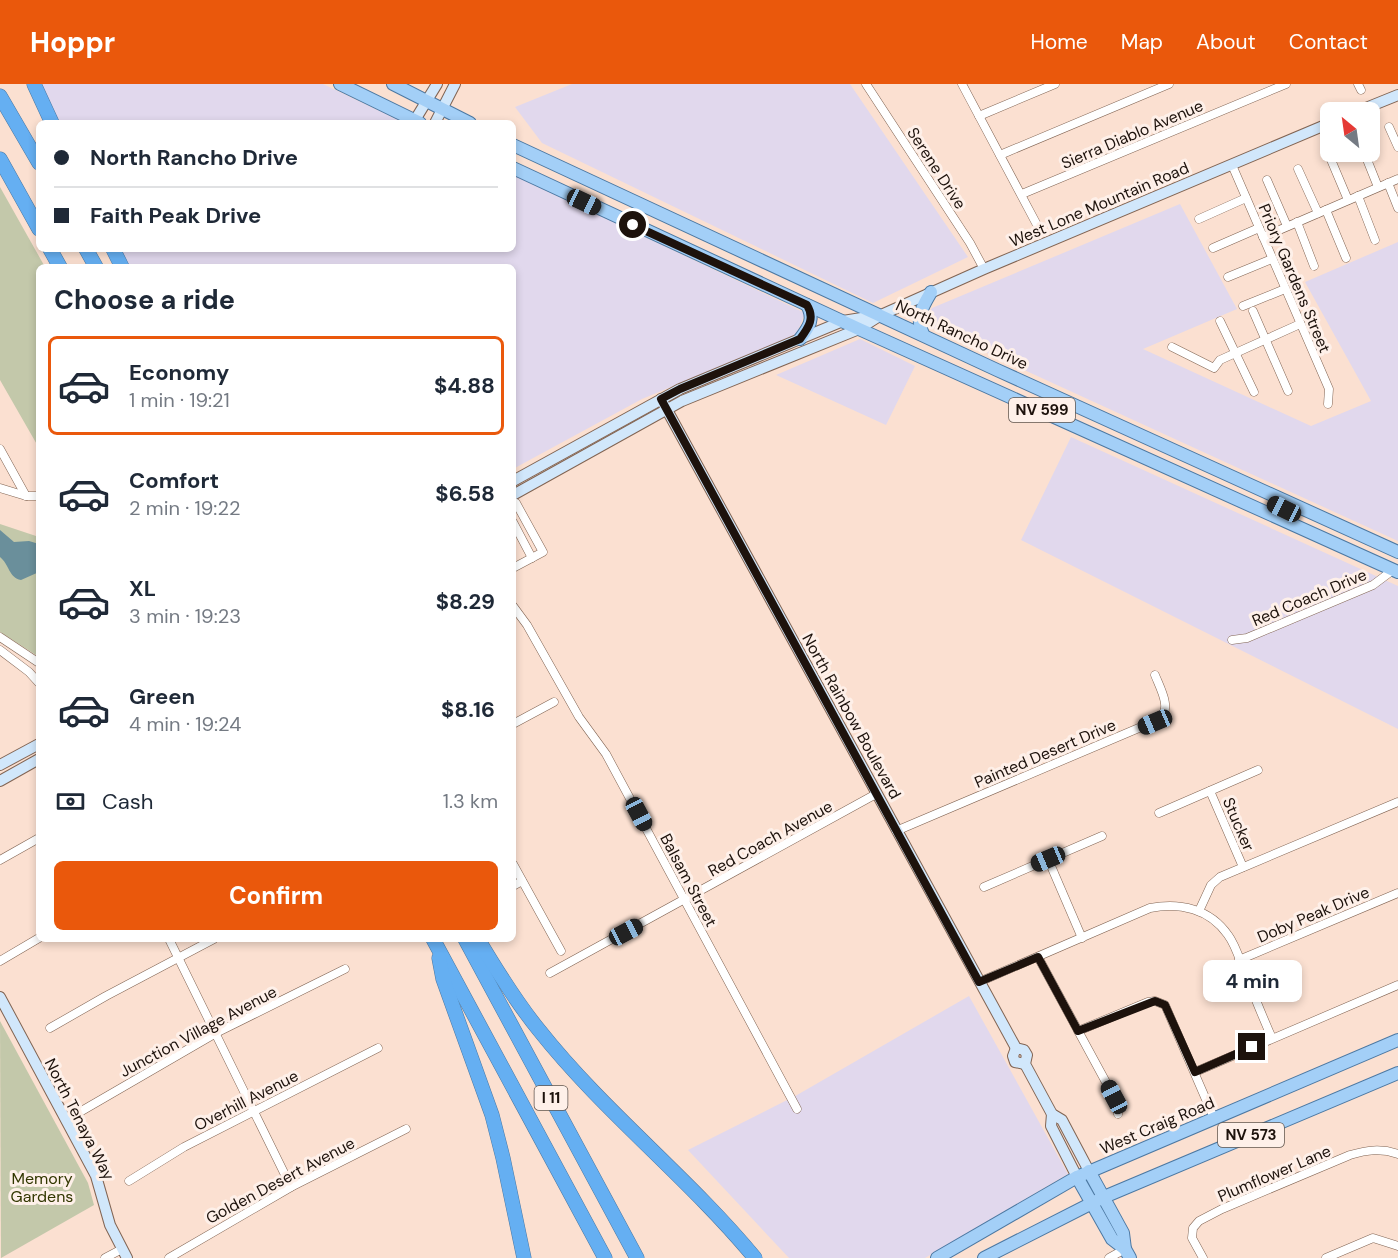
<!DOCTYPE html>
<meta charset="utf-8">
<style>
:root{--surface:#fff;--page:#f6f6f7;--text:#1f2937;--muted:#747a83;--line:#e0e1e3;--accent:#ea580c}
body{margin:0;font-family:"DM Sans",sans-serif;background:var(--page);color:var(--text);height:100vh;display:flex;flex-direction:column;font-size:22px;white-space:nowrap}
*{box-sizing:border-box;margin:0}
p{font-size:20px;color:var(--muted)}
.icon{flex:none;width:33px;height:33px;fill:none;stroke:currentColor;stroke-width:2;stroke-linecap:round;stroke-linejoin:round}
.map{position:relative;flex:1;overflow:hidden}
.sheet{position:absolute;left:36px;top:180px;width:480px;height:678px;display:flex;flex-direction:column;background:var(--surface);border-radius:9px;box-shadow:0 3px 9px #0003}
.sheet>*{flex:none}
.hud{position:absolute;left:36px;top:36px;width:480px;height:132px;border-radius:9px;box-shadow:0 3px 9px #0003;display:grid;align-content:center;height:132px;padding:0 18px;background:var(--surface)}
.needle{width:39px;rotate:331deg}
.tools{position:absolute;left:1320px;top:18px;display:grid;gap:12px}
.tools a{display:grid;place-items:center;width:60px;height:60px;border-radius:9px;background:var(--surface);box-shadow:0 3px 9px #0003;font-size:30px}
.end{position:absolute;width:27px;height:27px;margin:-14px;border:8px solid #1d120c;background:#fff;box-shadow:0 0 0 3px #fff}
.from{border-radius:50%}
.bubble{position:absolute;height:42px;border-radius:9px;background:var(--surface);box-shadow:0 3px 9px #0003;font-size:20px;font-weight:700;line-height:42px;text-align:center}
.car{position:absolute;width:18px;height:36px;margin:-18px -9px;border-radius:8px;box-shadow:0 0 4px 2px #0007;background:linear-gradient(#222 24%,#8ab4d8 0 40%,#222 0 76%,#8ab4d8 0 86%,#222 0)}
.hud b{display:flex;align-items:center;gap:21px;height:57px;font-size:22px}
.hud b+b{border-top:2px solid var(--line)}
.hud i{width:15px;height:15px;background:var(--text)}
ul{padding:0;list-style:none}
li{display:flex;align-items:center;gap:18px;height:99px;margin:0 12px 9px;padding:0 6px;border:3px solid transparent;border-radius:9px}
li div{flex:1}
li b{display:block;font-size:22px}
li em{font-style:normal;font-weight:700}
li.selected{border-color:var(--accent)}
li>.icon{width:54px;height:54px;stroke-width:1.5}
h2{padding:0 18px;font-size:27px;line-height:72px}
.pay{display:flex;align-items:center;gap:15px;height:66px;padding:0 18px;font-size:22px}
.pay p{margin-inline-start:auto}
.action{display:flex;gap:12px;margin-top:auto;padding:12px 18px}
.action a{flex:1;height:69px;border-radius:9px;background:var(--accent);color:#fff;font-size:24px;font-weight:700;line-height:69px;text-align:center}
header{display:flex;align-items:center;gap:36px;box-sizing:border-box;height:84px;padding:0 30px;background:var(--accent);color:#fff}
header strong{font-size:28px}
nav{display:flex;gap:33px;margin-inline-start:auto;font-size:21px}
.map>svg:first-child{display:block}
.commercial{fill:#e1d8ed}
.green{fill:#c3c8aa}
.water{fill:#6a8f9b}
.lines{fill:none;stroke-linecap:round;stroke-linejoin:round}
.minor-casing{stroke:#816453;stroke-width:9}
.secondary-casing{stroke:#816453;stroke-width:12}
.primary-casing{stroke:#4c78a2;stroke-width:14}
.motorway-casing{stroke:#4c78a2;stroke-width:15}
.minor{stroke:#fff;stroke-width:8}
.secondary{stroke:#d1e7fb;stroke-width:10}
.primary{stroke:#a3cff7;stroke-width:12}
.motorway{stroke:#65aff2;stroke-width:14}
.route{stroke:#1d120c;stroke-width:8}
.labels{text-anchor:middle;stroke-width:6;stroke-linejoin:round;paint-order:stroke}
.shield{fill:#fef0e9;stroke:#60554e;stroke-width:1.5}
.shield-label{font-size:15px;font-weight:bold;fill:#1d120c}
.street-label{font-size:16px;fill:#1d120c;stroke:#fef0e9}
.park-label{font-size:16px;fill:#323700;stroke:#fef0e9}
</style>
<header>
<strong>Hoppr</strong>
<nav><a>Home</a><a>Map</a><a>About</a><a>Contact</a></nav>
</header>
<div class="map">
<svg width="1398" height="1174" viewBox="0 0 1398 1174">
<rect width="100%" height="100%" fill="#fbe0d1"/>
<!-- commercial -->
<g class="commercial">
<path d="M43,0H323L405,39H60L43,3Z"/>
<path d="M572,0H850L968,173L873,219L542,59L515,23Z"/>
<path d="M513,90L805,229L796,251L642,315L513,385V183H129L121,165H513Z"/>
<path d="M1180,120L1237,225L1143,265L1311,342L1371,317L1305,198L1398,158V457L930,243L927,238L926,233L932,224Z"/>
<path d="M860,255L915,282L886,341L776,291Z"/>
<path d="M1071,353L1398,502V645L1021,456Z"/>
<path d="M969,912L1068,1090L925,1174H789L688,1066L797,1011Z"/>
</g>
<!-- green -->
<g class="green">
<path d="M0,103L45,183H39V364L0,296Z"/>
<path d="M0,440L39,453V573L0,548Z"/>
<path d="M0,937L88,1099L94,1121L1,1174Z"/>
</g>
<!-- water -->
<path class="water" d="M0,446L14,458L29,457L39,460V488L21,496C9,494 9,480 0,473Z"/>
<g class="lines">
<defs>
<g id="minor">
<path d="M866,0L970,159L984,185"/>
<path d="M962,0L1036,139"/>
<path d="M1358,0L1361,6"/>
<path d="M979,32L1055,0"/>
<path d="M1389,43L1398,63"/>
<path d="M1364,68L1378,103"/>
<path d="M1000,71L1169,0"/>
<path d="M1329,71L1348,116"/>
<path d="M1232,81L1329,305L1328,320"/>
<path d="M1298,85L1318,129"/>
<path d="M1267,96L1287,142"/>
<path d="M1388,99L1398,124"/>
<path d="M1022,110L1286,0"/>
<path d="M1358,112L1375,156"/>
<path d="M1326,126L1346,174"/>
<path d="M1199,135L1246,114"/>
<path d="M1297,138L1314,182"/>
<path d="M1263,153L1398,95"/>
<path d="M1213,164L1259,144"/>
<path d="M1228,193L1272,175"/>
<path d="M1243,222L1285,205"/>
<path d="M1253,227L1288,307"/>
<path d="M1220,237L1254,308"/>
<path d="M1172,263L1214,284L1220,276L1300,240"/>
<path d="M0,365L26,412"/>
<path d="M0,404L26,412H39"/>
<path d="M513,417L516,419L543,468L513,484"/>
<path d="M513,438L532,474"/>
<path d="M513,522L527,541L579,633L606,670L797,1025"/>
<path d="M0,553L39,579"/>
<path d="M1232,556L1247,554L1373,501L1393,486"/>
<path d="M0,566L29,588L39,599"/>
<path d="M513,640L554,618"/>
<path d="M1210,707L1243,783"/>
<path d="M1159,729L1258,686"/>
<path d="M896,747L1160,635C1172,624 1160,604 1155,591"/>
<path d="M1048,775L1082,854"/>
<path d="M0,776L39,754"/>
<path d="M513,780L561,867"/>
<path d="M513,802L522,797"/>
<path d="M984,803L1102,752"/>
<path d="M1199,827L1211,801L1220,793L1398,718"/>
<path d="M169,855L291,1103"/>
<path d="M1038,873L1114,1013L1118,1030"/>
<path d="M1239,876L1398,809"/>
<path d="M0,877L39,854"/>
<path d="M550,889L876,710"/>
<path d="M979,898L1150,824C1180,818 1210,825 1228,851C1237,863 1241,881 1247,894C1255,914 1263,934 1272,954"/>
<path d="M50,944L106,912L214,855"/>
<path d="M1078,947L1148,918L1155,917L1165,921L1214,1034"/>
<path d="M1195,988L1398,901"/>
<path d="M66,1036L216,949L345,885"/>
<path d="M129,1097L184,1063L378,964"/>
<path d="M105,1174L122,1165"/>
<path d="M169,1174L291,1103L406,1045"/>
<path d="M1109,1174L1125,1165"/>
<path d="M1203,1174L1192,1154L1193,1144L1199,1137L1222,1125L1350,1071C1367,1066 1381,1064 1398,1070"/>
<path d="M1326,1174L1373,1154L1398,1162"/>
</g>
<g id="secondary">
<path d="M1356,28L1398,11"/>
<path d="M415,36L437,0"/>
<path d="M435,39L455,0"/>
<path d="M661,315L1016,964L1024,966L1027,971L1025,980L1052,1030L1062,1036L1089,1087"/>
<path d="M513,397L680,305L843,237L874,232"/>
<path d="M513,411L682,317L859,245L881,231L984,185L1330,39"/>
<path d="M0,681L39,660"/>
<path d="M0,697L39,675"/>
<path d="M0,913L96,1092L110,1141L127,1174"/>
<path d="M1016,964L1013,972L1015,978L1025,980"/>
<path d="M1052,1030L1051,1042L1077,1093"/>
</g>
<g id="primary">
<path d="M340,0L420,39"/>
<path d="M393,0L470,39"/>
<path d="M513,61L997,286L1398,468"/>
<path d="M513,84L859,245L1398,488"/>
<path d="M923,250C915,233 923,222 931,208"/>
<path d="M800,255C809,243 815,235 807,221"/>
<path d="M1089,1087L1123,1149L1125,1165L1130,1174"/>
<path d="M1077,1093L1112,1155L1125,1165"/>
<path d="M937,1174L1077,1093L1398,956"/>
<path d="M984,1174L1104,1113L1398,989"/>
</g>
<g id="motorway">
<path d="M34,0L52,39"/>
<path d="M0,12L39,79"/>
<path d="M0,75L39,145"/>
<path d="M50,165L60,183"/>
<path d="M86,165L96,183"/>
<path d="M113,165L122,183"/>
<path d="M433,855L605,1174"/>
<path d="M465,855L637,1174"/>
<path d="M478,855C497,887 516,918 539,946C604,1028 688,1093 755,1174"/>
<path d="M439,874L443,895L492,1031L503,1074L524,1174"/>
</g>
</defs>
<!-- minor casing -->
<use href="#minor" class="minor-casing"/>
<!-- secondary casing -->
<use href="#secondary" class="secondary-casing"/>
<!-- primary casing -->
<use href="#primary" class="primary-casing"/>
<!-- motorway casing -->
<use href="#motorway" class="motorway-casing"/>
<!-- minor -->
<use href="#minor" class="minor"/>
<!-- secondary -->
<use href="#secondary" class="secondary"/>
<!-- primary -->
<use href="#primary" class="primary"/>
<!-- motorway -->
<use href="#motorway" class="motorway"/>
</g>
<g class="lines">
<!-- route -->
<path class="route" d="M633,141L807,221C815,234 809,243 800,255L680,305L661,315L979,898L1038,873L1078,947L1155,917L1165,921L1195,988L1252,963"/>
</g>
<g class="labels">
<!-- shield labels -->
<g class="shield">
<rect x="1009" y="314" width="66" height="24" rx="4.5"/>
<rect x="534.5" y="1002" width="33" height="24" rx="4.5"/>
<rect x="1218" y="1039" width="66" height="24" rx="4.5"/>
</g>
<g class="shield-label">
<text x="1042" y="331">NV 599</text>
<text x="551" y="1019">I 11</text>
<text x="1251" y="1056">NV 573</text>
</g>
<!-- street labels -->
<g class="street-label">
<text transform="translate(1132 50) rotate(-23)" y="6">Sierra Diablo Avenue</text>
<text transform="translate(937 84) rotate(57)" y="6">Serene Drive</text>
<text transform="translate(1099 120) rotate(-23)" y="6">West Lone Mountain Road</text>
<text transform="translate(1295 194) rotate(67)" y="6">Priory Gardens Street</text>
<text transform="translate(962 250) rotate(25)" y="6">North Rancho Drive</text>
<text transform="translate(1309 513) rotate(-23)" y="6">Red Coach Drive</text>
<text transform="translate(852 632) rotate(61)" y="6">North Rainbow Boulevard</text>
<text transform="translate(1045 669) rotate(-23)" y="6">Painted Desert Drive</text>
<text transform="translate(1239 740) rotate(67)" y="6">Stucker</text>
<text transform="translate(770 754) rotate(-29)" y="6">Red Coach Avenue</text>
<text transform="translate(689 796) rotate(62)" y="6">Balsam Street</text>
<text transform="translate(1313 830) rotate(-23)" y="6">Doby Peak Drive</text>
<text transform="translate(198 947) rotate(-28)" y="6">Junction Village Avenue</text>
<text transform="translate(246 1016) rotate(-27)" y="6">Overhill Avenue</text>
<text transform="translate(80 1035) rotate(63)" y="6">North Tenaya Way</text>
<text transform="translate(1157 1041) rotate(-23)" y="6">West Craig Road</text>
<text transform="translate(1274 1089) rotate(-23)" y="6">Plumflower Lane</text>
<text transform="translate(280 1096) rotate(-28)" y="6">Golden Desert Avenue</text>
</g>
<!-- park labels -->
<g class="park-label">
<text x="42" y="1100">Memory<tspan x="42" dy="18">Gardens</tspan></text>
</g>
</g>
</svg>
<div class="tools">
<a><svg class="needle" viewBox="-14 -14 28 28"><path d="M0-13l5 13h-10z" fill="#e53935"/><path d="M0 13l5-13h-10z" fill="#747a83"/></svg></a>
</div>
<i class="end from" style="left:633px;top:141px"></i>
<i class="end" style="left:1252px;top:963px"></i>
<div class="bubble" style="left:1203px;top:876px;width:99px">4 min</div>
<i class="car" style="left:584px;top:118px;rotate:115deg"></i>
<i class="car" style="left:1284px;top:425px;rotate:296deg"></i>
<i class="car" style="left:1155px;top:638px;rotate:247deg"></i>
<i class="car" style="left:639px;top:730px;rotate:152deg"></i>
<i class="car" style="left:1048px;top:775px;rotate:247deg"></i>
<i class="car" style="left:626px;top:848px;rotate:62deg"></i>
<i class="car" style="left:1114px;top:1013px;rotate:332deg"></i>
<div class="hud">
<b><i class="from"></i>North Rancho Drive</b>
<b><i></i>Faith Peak Drive</b>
</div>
<section class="sheet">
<h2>Choose a ride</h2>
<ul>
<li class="selected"><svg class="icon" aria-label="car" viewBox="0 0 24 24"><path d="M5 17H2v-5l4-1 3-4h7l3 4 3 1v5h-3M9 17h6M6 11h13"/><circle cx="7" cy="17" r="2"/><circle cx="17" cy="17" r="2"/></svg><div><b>Economy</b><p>1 min · 19:21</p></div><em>$4.88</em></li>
<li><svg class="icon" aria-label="car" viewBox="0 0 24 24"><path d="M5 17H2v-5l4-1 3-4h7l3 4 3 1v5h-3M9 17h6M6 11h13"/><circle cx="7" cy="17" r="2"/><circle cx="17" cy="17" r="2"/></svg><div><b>Comfort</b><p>2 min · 19:22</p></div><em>$6.58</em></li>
<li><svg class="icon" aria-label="car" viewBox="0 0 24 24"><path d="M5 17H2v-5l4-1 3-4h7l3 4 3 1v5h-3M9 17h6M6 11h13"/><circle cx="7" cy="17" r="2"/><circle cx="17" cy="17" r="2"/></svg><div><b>XL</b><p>3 min · 19:23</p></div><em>$8.29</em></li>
<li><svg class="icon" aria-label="car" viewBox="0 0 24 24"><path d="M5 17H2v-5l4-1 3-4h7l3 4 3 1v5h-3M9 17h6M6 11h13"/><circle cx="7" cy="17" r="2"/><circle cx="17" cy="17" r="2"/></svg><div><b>Green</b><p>4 min · 19:24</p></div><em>$8.16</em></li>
</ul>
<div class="pay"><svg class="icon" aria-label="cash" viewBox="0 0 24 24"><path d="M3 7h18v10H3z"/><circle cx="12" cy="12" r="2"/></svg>Cash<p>1.3 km</p></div>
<div class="action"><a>Confirm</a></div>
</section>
</div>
